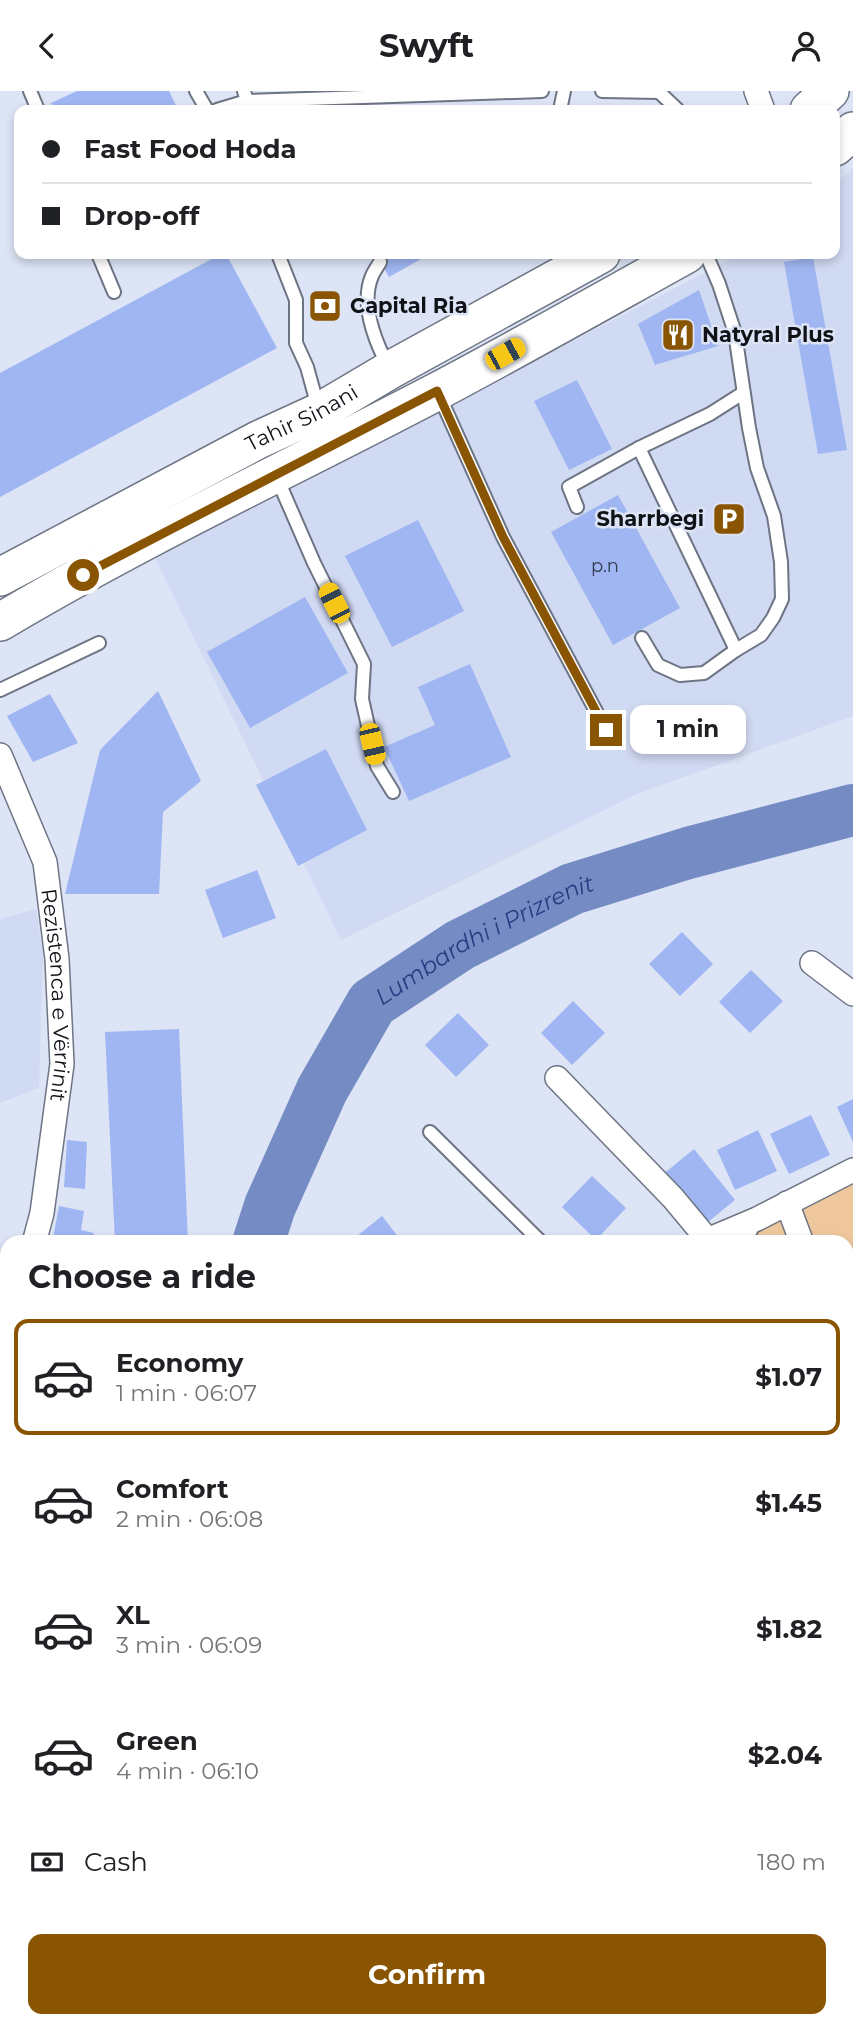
<!DOCTYPE html>
<meta charset="utf-8">
<style>
:root{--surface:#fff;--page:#f6f6f6;--text:#202124;--muted:#757577;--line:#e0e0e0;--accent:#8a5502}
body{margin:0;font-family:Montserrat,sans-serif;background:var(--page);color:var(--text);height:100vh;display:flex;flex-direction:column;font-size:26px;white-space:nowrap}
*{box-sizing:border-box;margin:0}
p{font-size:23px;color:var(--muted)}
.icon{flex:none;width:38px;height:38px;fill:none;stroke:currentColor;stroke-width:2;stroke-linecap:round;stroke-linejoin:round}
.map{position:relative;flex:1;overflow:hidden}
.panel{position:absolute;left:0px;top:1144px;width:854px;height:793px;display:flex;flex-direction:column;background:var(--surface);border-radius:21px 21px 0 0;box-shadow:0 4px 10px #0003}
.panel>*{flex:none}
.banner{position:absolute;left:14px;top:14px;width:826px;height:154px;border-radius:14px;box-shadow:0 4px 10px #0003;display:grid;align-content:center;height:154px;padding:0 28px;background:var(--surface)}
.end{position:absolute;width:32px;height:32px;margin:-16px;border:9px solid #8a5502;background:#fff;box-shadow:0 0 0 4px #fff}
.from{border-radius:50%}
.bubble{position:absolute;height:49px;border-radius:14px;background:var(--surface);box-shadow:0 4px 10px #0003;font-size:23px;font-weight:700;line-height:49px;text-align:center}
.car{position:absolute;width:21px;height:42px;margin:-21px -10px;border-radius:9px;box-shadow:0 0 5px 2px #0007;background:linear-gradient(#f5c518 24%,#345 0 40%,#f5c518 0 76%,#345 0 86%,#f5c518 0)}
.banner b{display:flex;align-items:center;gap:24px;height:66px;font-size:26px}
.banner b+b{border-top:2px solid var(--line)}
.banner i{width:18px;height:18px;background:var(--text)}
ul{padding:0;list-style:none}
li{display:flex;align-items:center;gap:21px;height:116px;margin:0 14px 10px;padding:0 14px;border:4px solid transparent;border-radius:14px}
li div{flex:1}
li b{display:block;font-size:26px}
li em{font-style:normal;font-weight:700}
li.active{border-color:var(--accent)}
li>.icon{width:63px;height:63px;stroke-width:1.5}
h2{padding:0 28px;font-size:32px;line-height:84px}
.pay{display:flex;align-items:center;gap:18px;height:77px;padding:0 28px;font-size:26px}
.pay p{margin-inline-start:auto}
.cta{display:flex;gap:14px;margin-top:auto;padding:14px 28px}
.cta a{flex:1;height:80px;border-radius:14px;background:var(--accent);color:#fff;font-size:28px;font-weight:700;line-height:80px;text-align:center}
header{display:flex;justify-content:space-between;align-items:center;height:91px;padding:0 28px;background:var(--surface);font-size:32px;font-weight:700}
.map>svg:first-child{display:block}
.built{fill:#d0daf2}
.green{fill:#eec79d}
.lines{fill:none;stroke-linecap:round;stroke-linejoin:round}
.river{stroke:#758bc4;stroke-width:52}
.building{fill:#9fb6f2}
.service-casing{stroke:#6d7483;stroke-width:16}
.minor-casing{stroke:#6d7483;stroke-width:26}
.primary-casing{stroke:#6d7483;stroke-width:40}
.service{stroke:#fff;stroke-width:12}
.minor{stroke:#fff;stroke-width:23}
.primary{stroke:#fff;stroke-width:37}
.route{stroke:#8a5502;stroke-width:9}
.labels{text-anchor:middle;stroke-width:5;stroke-linejoin:round;paint-order:stroke}
.number-label{font-size:18px;fill:#343b4e}
.poi-label{font-size:21px;font-weight:bold;fill:#101218;stroke:#dce4f5;text-anchor:start}
.street-label{font-size:21px;fill:#101218;stroke:#dce4f5}
.water-label{font-size:23px;font-style:italic;fill:#273c81;stroke:#dce4f5}
</style>
<header><svg class="icon" aria-label="back" viewBox="0 0 24 24"><path d="M15 5l-7 7 7 7"/></svg>Swyft<svg class="icon" aria-label="person" viewBox="0 0 24 24"><circle cx="12" cy="8" r="4"/><path d="M4 21q1-7 8-7t8 7"/></svg></header>
<div class="map">
<svg width="853" height="1937" viewBox="0 0 853 1937">
<rect width="100%" height="100%" fill="#dce4f5"/>
<!-- built -->
<g class="built">
<path d="M853,77V625L637,703L341,849L155,467L741,163H835V93Z"/>
<path d="M36,818L43,863L39,997L0,1012V828Z"/>
</g>
<!-- green -->
<path class="green" d="M853,1093V1937H0V1757L7,1748V1930H847V1152L726,1151Z"/>
<g class="lines">
<!-- river -->
<g class="river">
<path id="s1" d="M258,1152L270,1115L322,999L372,912L460,854L572,798L688,762L853,719"/>
<path d="M0,1538L7,1536"/>
</g>
</g>
<!-- building -->
<g class="building">
<path d="M77,0H169L178,19H54L51,12Z"/>
<path d="M221,163H226L277,257L0,406V282Z"/>
<path d="M376,163H430L389,186Z"/>
<path d="M813,166L847,359L818,363L784,171Z"/>
<path d="M699,199L718,255L655,274L638,233Z"/>
<path d="M577,289L612,358L569,379L534,310Z"/>
<path d="M618,404L680,517L613,554L551,441Z"/>
<path d="M418,429L464,520L392,556L345,465Z"/>
<path d="M305,506L348,582L250,637L207,561Z"/>
<path d="M470,573L511,666L409,710L384,656L435,634L418,596Z"/>
<path d="M158,600L201,690L163,721L159,803H65L100,659Z"/>
<path d="M50,603L78,652L33,671L7,625Z"/>
<path d="M326,658L367,739L298,775L256,694Z"/>
<path d="M257,779L276,827L223,847L205,799Z"/>
<path d="M682,841L713,873L680,905L649,873Z"/>
<path d="M751,879L783,910L750,942L719,911Z"/>
<path d="M573,910L605,942L572,974L541,942Z"/>
<path d="M458,922L489,954L456,986L425,954Z"/>
<path d="M179,938L188,1152H115L105,941Z"/>
<path d="M853,1008V1051L837,1016Z"/>
<path d="M811,1024L830,1064L789,1083L770,1043Z"/>
<path d="M758,1039L777,1080L735,1099L717,1059Z"/>
<path d="M67,1049L87,1051L85,1098L64,1096Z"/>
<path d="M694,1058L735,1109L703,1135L662,1084Z"/>
<path d="M592,1085L626,1117L596,1149L562,1116Z"/>
<path d="M59,1115L84,1120L81,1139L94,1142L92,1152H52Z"/>
<path d="M382,1125L403,1152H354L352,1149Z"/>
<path d="M0,1327L7,1329V1359L0,1356Z"/>
<path d="M0,1367L7,1372V1397L0,1392Z"/>
</g>
<g class="lines">
<defs>
<g id="service">
<path d="M30,0L38,19"/>
<path d="M196,0L207,19"/>
<path d="M602,0L659,1L678,19"/>
<path d="M247,10L542,0"/>
<path d="M217,19L247,10L244,0"/>
<path d="M560,19L564,0"/>
<path d="M98,163L114,201"/>
<path d="M278,163L296,209V252L307,276L318,316"/>
<path d="M380,171C378,175 374,180 372,185C360,213 375,250 388,275"/>
<path d="M439,304L503,446L606,639"/>
<path d="M639,357L736,559"/>
<path d="M277,387L314,472L364,573L362,608L377,675L393,701"/>
<path d="M577,416L569,396L639,357L710,323L743,302"/>
<path d="M642,547L658,574L680,584L704,582L736,559L761,544L773,527L782,508L781,471L774,425L757,377L749,337L735,242L719,193L706,163"/>
<path d="M0,599L99,552"/>
<path d="M430,1041L542,1152"/>
<path d="M744,1152L755,1132"/>
<path d="M847,1447L853,1454"/>
<path d="M847,1837L853,1833"/>
<path d="M283,1930L287,1937"/>
<path d="M660,1937L684,1930"/>
</g>
<g id="minor">
<path d="M756,0L763,19"/>
<path id="s2" d="M0,664L45,771L57,868L62,973L42,1122L34,1152"/>
<path d="M812,872L853,903"/>
<path d="M557,987L673,1107L708,1149"/>
<path d="M787,1112L802,1152"/>
<path d="M700,1152L757,1128L853,1079"/>
<path d="M847,1208L853,1211"/>
<path d="M0,1265L7,1245"/>
<path d="M0,1682L7,1677"/>
</g>
<g id="primary">
<path d="M809,19L830,0"/>
<path d="M835,56L853,40"/>
<path id="s3" d="M0,486L258,349L319,321L390,279L601,163"/>
<path d="M0,531C141,447 291,377 436,301C521,256 604,209 687,163"/>
</g>
</defs>
<!-- service casing -->
<use href="#service" class="service-casing"/>
<!-- minor casing -->
<use href="#minor" class="minor-casing"/>
<!-- primary casing -->
<use href="#primary" class="primary-casing"/>
<!-- service -->
<use href="#service" class="service"/>
<!-- minor -->
<use href="#minor" class="minor"/>
<!-- primary -->
<use href="#primary" class="primary"/>
</g>
<g class="lines">
<!-- route -->
<path class="route" d="M83,484L437,300L503,446L606,639"/>
</g>
<!-- icons -->
<defs>
<symbol id="bank-square" viewBox="-11 -11 22 22"><rect x="-9" y="-9" width="18" height="18" rx="4" fill="#8a5502" stroke="#dce4f5"/><path d="M-6-4H6V4H-6ZM0-2.3a2.3 2.3 0 1 0 0 4.6a2.3 2.3 0 1 0 0-4.6Z" fill="#fff"/></symbol>
<symbol id="restaurant-square" viewBox="-11 -11 22 22"><rect x="-9" y="-9" width="18" height="18" rx="4" fill="#8a5502" stroke="#dce4f5"/><path d="M-5-6h1v4h1v-4h1v4h1v-4h1v5L-1.5 .5V6h-2V.5L-5-1ZM5-6V6H3V1.5H1.5Q1.5-4 5-6Z" fill="#fff"/></symbol>
<symbol id="parking-square" viewBox="-11 -11 22 22"><rect x="-9" y="-9" width="18" height="18" rx="4" fill="#8a5502" stroke="#dce4f5"/><path d="M-3.5-5.5H1a3.5 3.5 0 0 1 0 7H-1V5.5H-3.5ZM-1-3.4V-.6H.8a1.4 1.4 0 0 0 0-2.8Z" fill="#fff"/></symbol>
</defs>
<g fill-rule="evenodd">
<use href="#bank-square" x="306" y="196" width="38" height="38"/>
<use href="#restaurant-square" x="659" y="225" width="38" height="38"/>
<use href="#parking-square" x="710" y="409" width="38" height="38"/>
</g>
<g class="labels">
<!-- number labels -->
<g class="number-label">
<text x="605" y="481">p.n</text>
</g>
<!-- poi labels -->
<g class="poi-label">
<text x="350" y="222">Capital Ria</text>
<text x="702" y="251">Natyral Plus</text>
<text x="704" y="435" text-anchor="end">Sharrbegi</text>
</g>
<!-- street labels -->
<g class="street-label">
<text dy="7" stroke="none"><textPath href="#s3" startOffset="341">Tahir Sinani</textPath></text>
<text dy="7" stroke="none"><textPath href="#s2" startOffset="250">Rezistenca e Vërrinit</textPath></text>
</g>
<!-- water labels -->
<g class="water-label">
<text dy="8" stroke="none"><textPath href="#s1" startOffset="396">Lumbardhi i Prizrenit</textPath></text>
</g>
</g>
</svg>
<i class="end from" style="left:83px;top:484px"></i>
<i class="end" style="left:606px;top:639px"></i>
<div class="bubble" style="left:630px;top:614px;width:116px">1 min</div>
<i class="car" style="left:505px;top:263px;rotate:61deg"></i>
<i class="car" style="left:334px;top:512px;rotate:333deg"></i>
<i class="car" style="left:372px;top:653px;rotate:167deg"></i>
<div class="banner">
<b><i class="from"></i>Fast Food Hoda</b>
<b><i></i>Drop-off</b>
</div>
<section class="panel">
<h2>Choose a ride</h2>
<ul>
<li class="active"><svg class="icon" aria-label="car" viewBox="0 0 24 24"><path d="M5 17H2v-5l4-1 3-4h7l3 4 3 1v5h-3M9 17h6M6 11h13"/><circle cx="7" cy="17" r="2"/><circle cx="17" cy="17" r="2"/></svg><div><b>Economy</b><p>1 min · 06:07</p></div><em>$1.07</em></li>
<li><svg class="icon" aria-label="car" viewBox="0 0 24 24"><path d="M5 17H2v-5l4-1 3-4h7l3 4 3 1v5h-3M9 17h6M6 11h13"/><circle cx="7" cy="17" r="2"/><circle cx="17" cy="17" r="2"/></svg><div><b>Comfort</b><p>2 min · 06:08</p></div><em>$1.45</em></li>
<li><svg class="icon" aria-label="car" viewBox="0 0 24 24"><path d="M5 17H2v-5l4-1 3-4h7l3 4 3 1v5h-3M9 17h6M6 11h13"/><circle cx="7" cy="17" r="2"/><circle cx="17" cy="17" r="2"/></svg><div><b>XL</b><p>3 min · 06:09</p></div><em>$1.82</em></li>
<li><svg class="icon" aria-label="car" viewBox="0 0 24 24"><path d="M5 17H2v-5l4-1 3-4h7l3 4 3 1v5h-3M9 17h6M6 11h13"/><circle cx="7" cy="17" r="2"/><circle cx="17" cy="17" r="2"/></svg><div><b>Green</b><p>4 min · 06:10</p></div><em>$2.04</em></li>
</ul>
<div class="pay"><svg class="icon" aria-label="cash" viewBox="0 0 24 24"><path d="M3 7h18v10H3z"/><circle cx="12" cy="12" r="2"/></svg>Cash<p>180 m</p></div>
<div class="cta"><a>Confirm</a></div>
</section>
</div>
